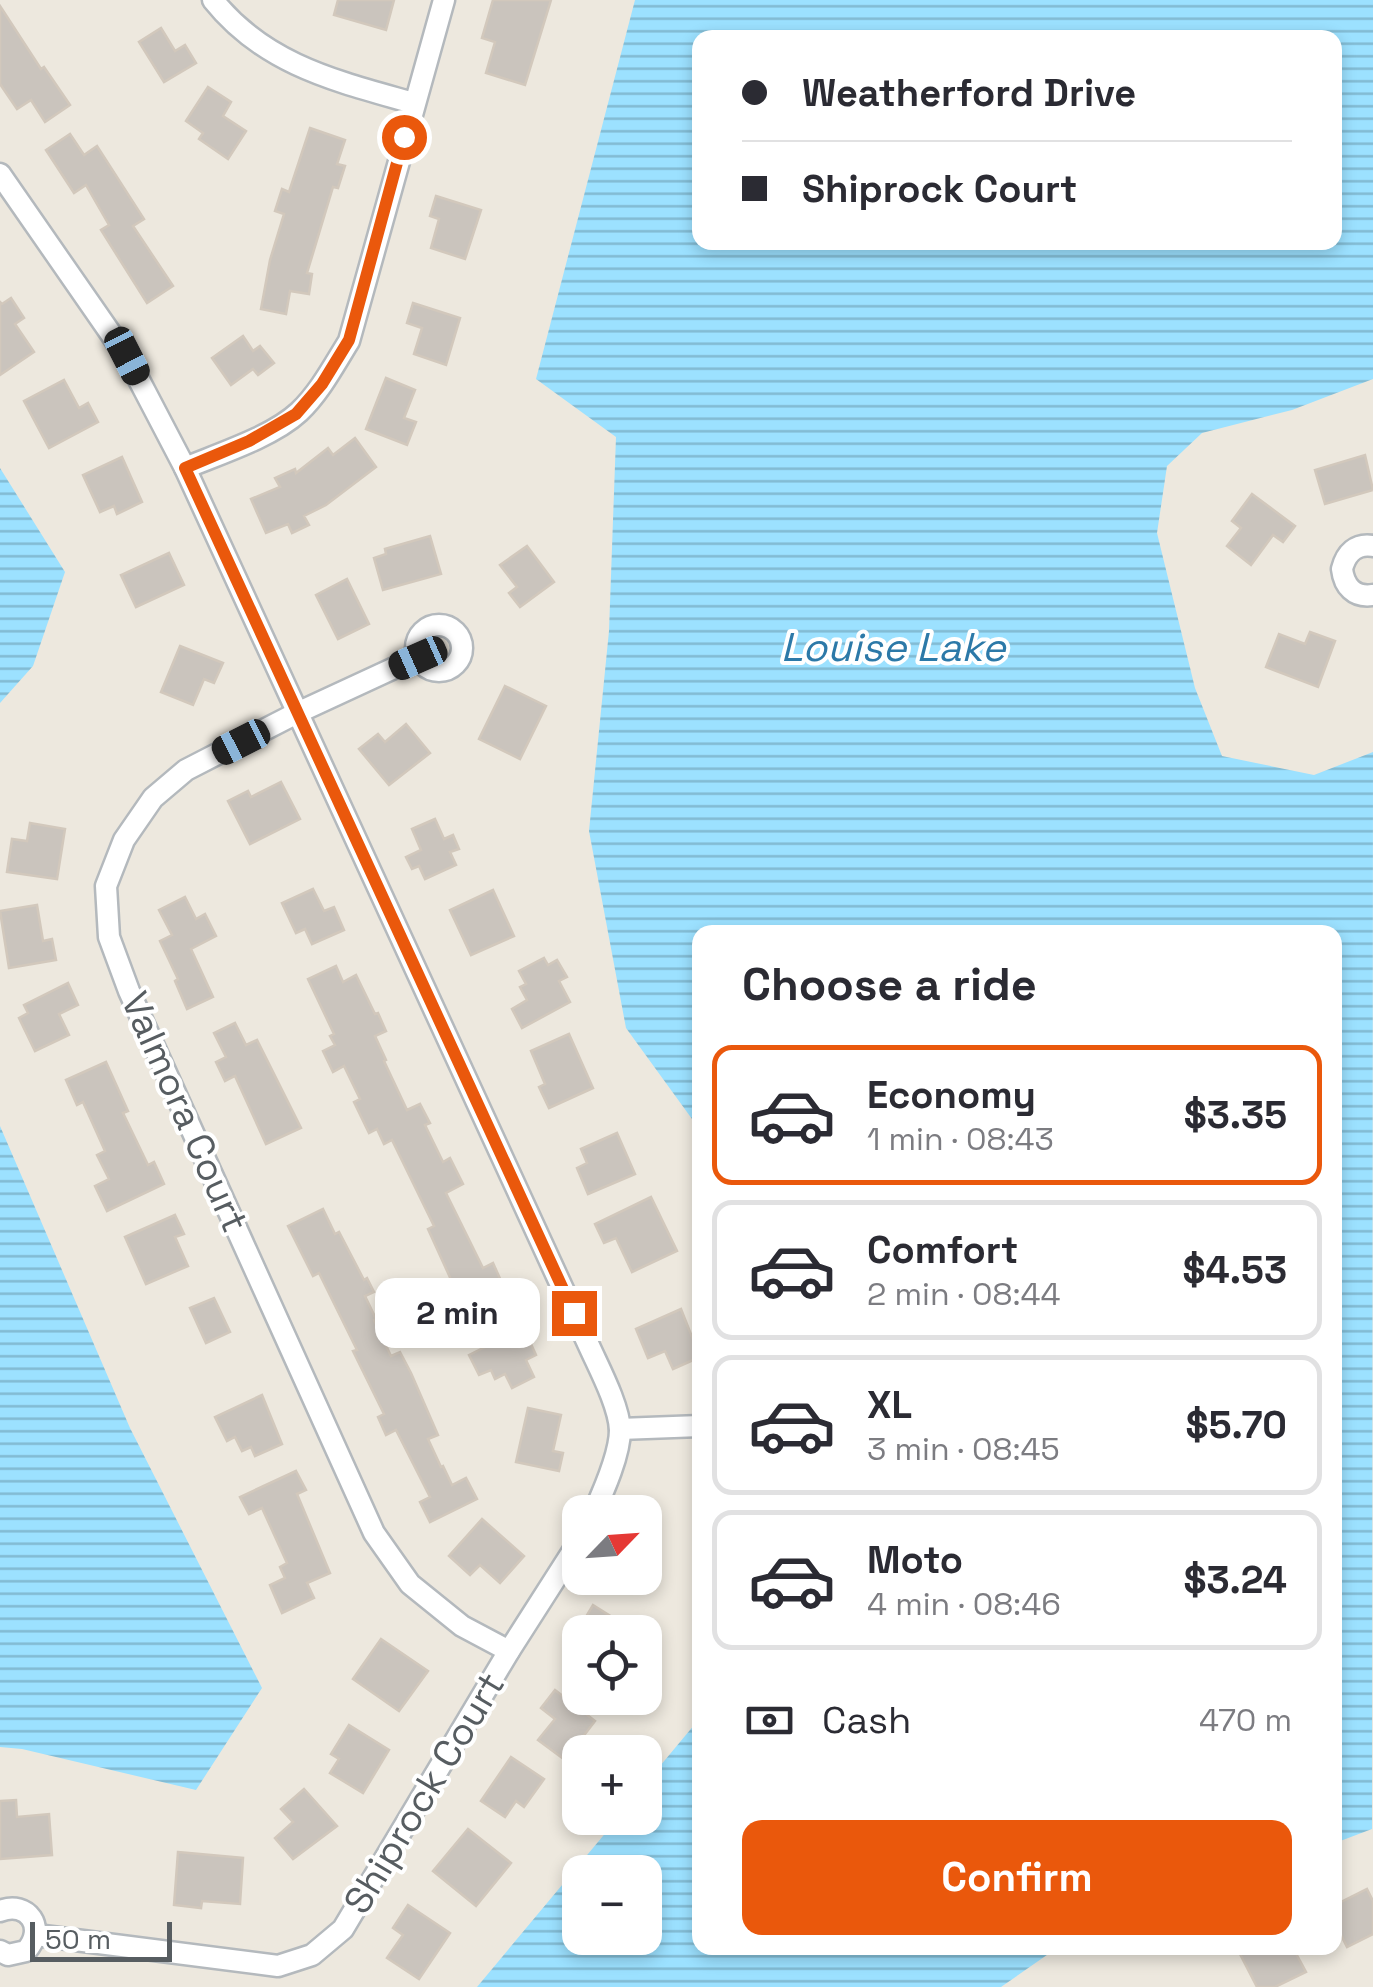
<!DOCTYPE html>
<meta charset="utf-8">
<style>
:root{--surface:#fff;--page:#f2f2f3;--text:#2b2b33;--muted:#7c7c81;--line:#e1e1e2;--accent:#ea580c}
body{margin:0;font-family:"Space Grotesk",sans-serif;background:var(--page);color:var(--text);height:100vh;display:flex;flex-direction:column;font-size:38px;white-space:nowrap}
*{box-sizing:border-box;margin:0}
p{font-size:32px;color:var(--muted)}
.icon{flex:none;width:55px;height:55px;fill:none;stroke:currentColor;stroke-width:2;stroke-linecap:round;stroke-linejoin:round}
.map{position:relative;flex:1;overflow:hidden}
.panel{position:absolute;left:692px;top:925px;width:650px;height:1030px;display:flex;flex-direction:column;background:var(--surface);border-radius:20px;box-shadow:0 5px 15px #0003}
.panel>*{flex:none}
.banner{position:absolute;left:692px;top:30px;width:650px;height:220px;border-radius:20px;box-shadow:0 5px 15px #0003;display:grid;align-content:center;height:220px;padding:0 50px;background:var(--surface)}
.needle{width:65px;rotate:65deg}
.fabs{position:absolute;left:562px;top:1495px;display:grid;gap:20px}
.fabs a{display:grid;place-items:center;width:100px;height:100px;border-radius:20px;background:var(--surface);box-shadow:0 5px 15px #0003;font-size:50px}
.scale{position:absolute;left:30px;bottom:25px;width:142px;box-sizing:border-box;padding-left:10px;border:5px solid #575d61;border-top:0;font-size:28px;line-height:35px;white-space:nowrap;color:#575d61;-webkit-text-stroke:8px #fff;paint-order:stroke}
.end{position:absolute;width:45px;height:45px;margin:-22px;border:12px solid #ea580c;background:#fff;box-shadow:0 0 0 5px #fff}
.from{border-radius:50%}
.bubble{position:absolute;height:70px;border-radius:20px;background:var(--surface);box-shadow:0 5px 15px #0003;font-size:32px;font-weight:700;line-height:70px;text-align:center}
.car{position:absolute;width:30px;height:60px;margin:-30px -15px;border-radius:12px;box-shadow:0 0 8px 2px #0007;background:linear-gradient(#222 24%,#8ab4d8 0 40%,#222 0 76%,#8ab4d8 0 86%,#222 0)}
.banner b{display:flex;align-items:center;gap:35px;height:95px;font-size:38px}
.banner b+b{border-top:2px solid var(--line)}
.banner i{width:25px;height:25px;background:var(--text)}
ul{padding:0;list-style:none}
li{display:flex;align-items:center;gap:30px;height:140px;margin:0 20px 15px;padding:0 30px;border:5px solid var(--line);border-radius:20px}
li div{flex:1}
li b{display:block;font-size:38px}
li em{font-style:normal;font-weight:700}
li.active{border-color:var(--accent)}
li>.icon{width:90px;height:90px;stroke-width:1.5}
h2{padding:0 50px;font-size:45px;line-height:120px}
.pay{display:flex;align-items:center;gap:25px;height:110px;padding:0 50px;font-size:38px}
.pay p{margin-inline-start:auto}
.primary-button{display:flex;gap:20px;margin-top:auto;padding:20px 50px}
.primary-button a{flex:1;height:115px;border-radius:20px;background:var(--accent);color:#fff;font-size:40px;font-weight:700;line-height:115px;text-align:center}
.map>svg:first-child{display:block}
.water{fill:url(#water-rules);fill-rule:evenodd}
.building{fill:#cac4bd;stroke:#d2c8bc;stroke-width:2.5}
.lines{fill:none;stroke-linecap:round;stroke-linejoin:round}
.street-casing{stroke:#b4b9bd;stroke-width:25}
.street{stroke:#fff;stroke-width:20}
.route{stroke:#ea580c;stroke-width:12}
.labels{text-anchor:middle;stroke-width:8;stroke-linejoin:round;paint-order:stroke}
.street-label{font-size:38px;fill:#575d61;stroke:#fff}
.water-label{font-size:40px;font-style:italic;fill:#2c79a8;stroke:#fff}
</style>
<div class="map">
<svg width="1373" height="1987" viewBox="0 0 1373 1987">
<defs>
<pattern id="water-rules" width="6" height="5" patternUnits="userSpaceOnUse" patternTransform="scale(2.5)"><rect width="6" height="5" fill="#9ce1ff"/><path d="M0 2.5h6" fill="none" stroke="#82bad2"/></pattern>
</defs>
<rect width="100%" height="100%" fill="#ede8de"/>
<!-- water -->
<g class="water">
<path d="M635,0H1373V379L1292,410L1202,433L1167,466L1157,533L1195,688L1222,756L1314,775L1373,752L1372,1829L1335,1843V932H700V1130L626,1028L589,831L609,631L616,437L536,379ZM700,38H1335V242H700Z"/>
<path d="M0,468L65,572L33,666L0,703Z"/>
<path d="M0,1126L130,1428L262,1688L196,1790L22,1749L0,1747Z"/>
<path d="M700,1718V1948H1057L1001,1987H477L618,1818H645V1784ZM580,1872H645V1938H580Z"/>
</g>
<!-- building -->
<g class="building">
<path d="M338,0H394L386,30L334,15Z"/>
<path d="M493,0H551L525,85L486,73L495,42L482,38Z"/>
<path d="M0,6L41,69L44,67L70,105L45,122L31,100L17,109L0,84Z"/>
<path d="M161,28L175,51L185,45L196,63L164,82L139,42Z"/>
<path d="M208,87L231,102L223,116L246,131L228,159L199,139L203,133L186,121Z"/>
<path d="M310,128L345,140L337,164L345,166L338,188L333,187L307,273L312,274L309,294L290,291L286,314L261,309L270,260L284,214L275,211L282,189L289,192Z"/>
<path d="M70,134L84,155L97,146L144,219L133,226L173,286L147,303L101,230L109,225L86,185L74,193L46,150Z"/>
<path d="M436,196L481,210L465,259L431,248L439,219L430,216Z"/>
<path d="M11,298L24,318L15,324L34,352L0,375V302L2,304Z"/>
<path d="M413,303L460,318L446,365L414,354L422,328L407,323Z"/>
<path d="M243,336L253,351L260,346L274,363L258,375L253,369L231,385L212,358Z"/>
<path d="M386,378L415,390L404,418L416,422L407,445L366,429Z"/>
<path d="M64,380L79,408L88,403L98,422L49,448L24,401Z"/>
<path d="M355,438L376,467L326,505L304,516L309,525L292,533L288,524L266,533L251,499L280,487L275,478L295,469L296,473L328,448L333,455Z"/>
<path d="M1365,455L1373,490L1325,504L1315,470Z"/>
<path d="M122,457L142,502L117,514L114,506L100,512L83,475Z"/>
<path d="M1252,494L1295,526L1283,542L1273,535L1251,565L1227,546L1241,528L1232,521Z"/>
<path d="M430,536L441,574L383,590L374,558L386,554L385,549Z"/>
<path d="M527,546L554,582L520,607L509,593L517,587L500,565Z"/>
<path d="M169,553L184,585L136,607L121,575Z"/>
<path d="M347,579L369,624L338,639L316,595Z"/>
<path d="M1310,632L1335,641L1318,687L1266,667L1279,634L1305,644Z"/>
<path d="M180,646L223,663L214,683L204,679L193,705L161,692Z"/>
<path d="M505,686L546,706L520,759L479,739Z"/>
<path d="M406,724L430,753L389,785L359,749L378,734L385,742Z"/>
<path d="M281,782L300,819L250,844L228,801L248,791L251,797Z"/>
<path d="M435,819L444,839L453,835L459,849L450,852L456,865L425,879L419,866L412,869L406,857L421,850L412,829Z"/>
<path d="M30,823L65,829L57,879L7,872L12,839L27,841Z"/>
<path d="M313,889L324,911L334,907L344,930L312,944L305,929L296,933L282,903Z"/>
<path d="M493,890L514,936L471,955L450,910Z"/>
<path d="M185,897L196,919L205,914L216,936L191,949L213,997L187,1009L175,981L178,979L160,941L172,935L159,910Z"/>
<path d="M37,905L43,941L52,939L56,960L9,968L0,911Z"/>
<path d="M544,958L548,965L557,960L567,977L559,981L570,1002L522,1028L512,1009L527,1000L520,987L526,984L519,971Z"/>
<path d="M336,966L343,982L356,975L375,1014L378,1013L386,1031L375,1036L386,1060L384,1061L407,1110L420,1104L430,1123L425,1125L443,1162L450,1158L463,1184L446,1193L483,1268L493,1263L502,1283L493,1288L515,1333L524,1329L536,1355L526,1360L534,1377L512,1388L505,1374L495,1379L491,1370L479,1375L469,1355L493,1343L473,1301L463,1306L428,1229L434,1226L392,1140L384,1144L377,1129L369,1133L354,1102L360,1099L344,1066L333,1072L323,1051L335,1045L330,1036L334,1034L308,979Z"/>
<path d="M68,983L78,1005L59,1014L69,1035L35,1051L19,1018L28,1013L24,1005Z"/>
<path d="M235,1023L246,1045L257,1040L301,1128L266,1144L235,1076L225,1081L216,1062L226,1057L214,1033Z"/>
<path d="M569,1034L593,1088L549,1108L539,1087L545,1084L531,1051Z"/>
<path d="M106,1062L128,1111L123,1113L148,1165L154,1162L164,1184L107,1211L95,1186L109,1179L97,1155L105,1151L83,1102L77,1105L66,1080Z"/>
<path d="M617,1133L635,1174L588,1194L577,1168L587,1163L581,1149Z"/>
<path d="M651,1197L677,1251L632,1272L616,1238L604,1243L595,1224Z"/>
<path d="M323,1209L335,1234L339,1232L364,1280L367,1278L374,1292L365,1296L376,1319L374,1320L391,1356L400,1352L411,1373L438,1435L428,1439L441,1467L443,1466L452,1485L466,1478L477,1499L430,1522L420,1502L430,1497L396,1430L386,1435L378,1417L384,1414L353,1351L357,1350L319,1273L313,1276L288,1226Z"/>
<path d="M175,1215L184,1234L175,1237L188,1266L146,1284L125,1237Z"/>
<path d="M214,1298L230,1332L206,1343L190,1308Z"/>
<path d="M681,1309L700,1357L673,1369L665,1351L648,1358L636,1329Z"/>
<path d="M262,1395L282,1444L255,1456L251,1447L242,1451L235,1437L227,1441L215,1417Z"/>
<path d="M528,1408L561,1415L553,1451L563,1453L559,1471L516,1462Z"/>
<path d="M296,1471L306,1490L297,1494L330,1573L307,1583L314,1598L282,1613L270,1585L285,1578L280,1567L287,1563L262,1508L249,1514L240,1497Z"/>
<path d="M482,1519L524,1556L500,1583L480,1565L470,1575L449,1556Z"/>
<path d="M593,1605L636,1632H577Z"/>
<path d="M381,1639L428,1671L399,1711L353,1679Z"/>
<path d="M555,1690L595,1721L565,1760L538,1740L555,1719L541,1708Z"/>
<path d="M349,1725L389,1750L363,1793L330,1773L339,1759L331,1754Z"/>
<path d="M511,1757L544,1779L524,1807L516,1801L505,1817L481,1801Z"/>
<path d="M304,1789L337,1826L293,1859L275,1838L293,1822L281,1809Z"/>
<path d="M16,1800L17,1817L49,1814L52,1855L0,1859V1801Z"/>
<path d="M468,1829L511,1863L476,1906L433,1871Z"/>
<path d="M178,1852L243,1858L240,1904L202,1901L201,1908L174,1905Z"/>
<path d="M1367,1889L1373,1901V1934L1347,1947L1335,1923V1905Z"/>
<path d="M408,1905L450,1933L419,1979L387,1958L403,1935L393,1928Z"/>
<path d="M1253,1948H1293L1306,1972L1275,1987H1257L1240,1954Z"/>
</g>
<g class="lines">
<defs>
<g id="street">
<path d="M213,0C265,65 336,81 413,103"/>
<path d="M0,174L127,357L185,468L590,1348C600,1370 619,1406 620,1430C620,1454 604,1490 594,1512"/>
<path d="M185,468C219,454 272,437 299,412C320,392 334,365 349,341L444,0"/>
<path d="M1373,546C1356,543 1346,553 1342,569C1344,586 1354,598 1373,595"/>
<circle cx="439" cy="648" r="23"/>
<path d="M418,657L297,713L186,770L153,798L124,840L106,886L109,937L129,991L374,1533L410,1584L462,1626L509,1651"/>
<path d="M620,1429L700,1426"/>
<path d="M0,1911C28,1900 47,1928 26,1951L8,1955L0,1951"/>
<path d="M36,1935L278,1966L312,1955L343,1929L509,1651L580,1540"/>
</g>
</defs>
<!-- street casing -->
<use href="#street" class="street-casing"/>
<!-- street -->
<use href="#street" class="street"/>
</g>
<g class="lines">
<!-- route -->
<path class="route" d="M404,137L349,340L322,384L296,414L249,441L185,468L574,1313"/>
</g>
<g class="labels">
<!-- street labels -->
<g class="street-label">
<text transform="translate(185 1112) rotate(66)" y="13">Valmora Court</text>
<text transform="translate(424 1793) rotate(-59)" y="13">Shiprock Court</text>
</g>
<!-- water labels -->
<g class="water-label">
<text x="893" y="661">Louise Lake</text>
</g>
</g>
</svg>
<div class="fabs">
<a><svg class="needle" viewBox="-14 -14 28 28"><path d="M0-13l5 13h-10z" fill="#e53935"/><path d="M0 13l5-13h-10z" fill="#7c7c81"/></svg></a>
<a><svg class="icon" aria-label="locate" viewBox="0 0 24 24"><circle cx="12" cy="12" r="6"/><path d="M12 2v4M12 18v4M2 12h4M18 12h4"/></svg></a>
<a>+</a>
<a>−</a>
</div>
<div class="scale">50 m</div>
<i class="end from" style="left:404px;top:137px"></i>
<i class="end" style="left:574px;top:1313px"></i>
<div class="bubble" style="left:375px;top:1278px;width:165px">2 min</div>
<i class="car" style="left:127px;top:356px;rotate:153deg"></i>
<i class="car" style="left:418px;top:658px;rotate:246deg"></i>
<i class="car" style="left:241px;top:742px;rotate:243deg"></i>
<div class="banner">
<b><i class="from"></i>Weatherford Drive</b>
<b><i></i>Shiprock Court</b>
</div>
<section class="panel">
<h2>Choose a ride</h2>
<ul>
<li class="active"><svg class="icon" aria-label="car" viewBox="0 0 24 24"><path d="M5 17H2v-5l4-1 3-4h7l3 4 3 1v5h-3M9 17h6M6 11h13"/><circle cx="7" cy="17" r="2"/><circle cx="17" cy="17" r="2"/></svg><div><b>Economy</b><p>1 min · 08:43</p></div><em>$3.35</em></li>
<li><svg class="icon" aria-label="car" viewBox="0 0 24 24"><path d="M5 17H2v-5l4-1 3-4h7l3 4 3 1v5h-3M9 17h6M6 11h13"/><circle cx="7" cy="17" r="2"/><circle cx="17" cy="17" r="2"/></svg><div><b>Comfort</b><p>2 min · 08:44</p></div><em>$4.53</em></li>
<li><svg class="icon" aria-label="car" viewBox="0 0 24 24"><path d="M5 17H2v-5l4-1 3-4h7l3 4 3 1v5h-3M9 17h6M6 11h13"/><circle cx="7" cy="17" r="2"/><circle cx="17" cy="17" r="2"/></svg><div><b>XL</b><p>3 min · 08:45</p></div><em>$5.70</em></li>
<li><svg class="icon" aria-label="car" viewBox="0 0 24 24"><path d="M5 17H2v-5l4-1 3-4h7l3 4 3 1v5h-3M9 17h6M6 11h13"/><circle cx="7" cy="17" r="2"/><circle cx="17" cy="17" r="2"/></svg><div><b>Moto</b><p>4 min · 08:46</p></div><em>$3.24</em></li>
</ul>
<div class="pay"><svg class="icon" aria-label="cash" viewBox="0 0 24 24"><path d="M3 7h18v10H3z"/><circle cx="12" cy="12" r="2"/></svg>Cash<p>470 m</p></div>
<div class="primary-button"><a>Confirm</a></div>
</section>
</div>
